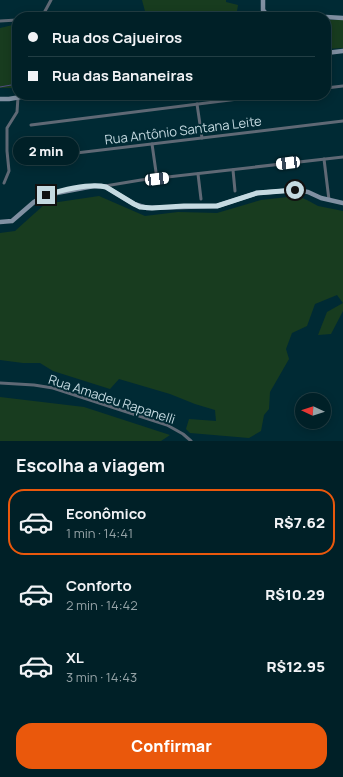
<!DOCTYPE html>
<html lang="pt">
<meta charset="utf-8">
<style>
:root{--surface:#002027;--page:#0a282f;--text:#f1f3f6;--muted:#95a3a7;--line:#223e44;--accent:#ea580c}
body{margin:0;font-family:Manrope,sans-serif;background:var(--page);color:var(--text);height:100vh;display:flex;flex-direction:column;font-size:15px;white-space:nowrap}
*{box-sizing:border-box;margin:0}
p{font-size:13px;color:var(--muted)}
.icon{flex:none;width:22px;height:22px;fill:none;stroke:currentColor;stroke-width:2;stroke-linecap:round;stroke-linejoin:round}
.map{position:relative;height:441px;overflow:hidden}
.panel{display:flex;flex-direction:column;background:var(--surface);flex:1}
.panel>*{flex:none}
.hud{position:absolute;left:12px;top:12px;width:319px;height:88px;border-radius:16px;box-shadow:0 2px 10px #0003,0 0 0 1px var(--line);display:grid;align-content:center;height:88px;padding:0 16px;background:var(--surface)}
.needle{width:26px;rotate:274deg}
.buttons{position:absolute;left:295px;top:393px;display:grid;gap:8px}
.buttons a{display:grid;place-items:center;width:36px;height:36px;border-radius:50%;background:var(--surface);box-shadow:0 2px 10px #0003,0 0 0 1px var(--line);font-size:20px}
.end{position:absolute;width:18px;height:18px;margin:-9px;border:5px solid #c5dae1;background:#111;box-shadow:0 0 0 2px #111}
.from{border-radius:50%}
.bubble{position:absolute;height:28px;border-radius:14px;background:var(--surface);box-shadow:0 2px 10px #0003,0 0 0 1px var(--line);font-size:13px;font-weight:800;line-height:28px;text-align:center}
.car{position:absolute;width:12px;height:24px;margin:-12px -6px;border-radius:5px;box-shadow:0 0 3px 1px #0007;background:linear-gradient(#fff 24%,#345 0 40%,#fff 0 76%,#345 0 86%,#fff 0)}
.hud b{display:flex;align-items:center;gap:14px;height:38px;font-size:15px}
.hud b+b{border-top:1px solid var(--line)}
.hud i{width:10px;height:10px;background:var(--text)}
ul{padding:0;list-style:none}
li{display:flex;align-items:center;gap:12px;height:66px;margin:0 8px 6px;padding:0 8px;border:2px solid transparent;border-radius:16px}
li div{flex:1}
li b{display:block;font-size:15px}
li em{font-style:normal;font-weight:800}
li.current{border-color:var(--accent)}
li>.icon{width:36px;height:36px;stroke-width:1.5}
h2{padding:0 16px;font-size:18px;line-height:48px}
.action{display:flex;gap:8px;margin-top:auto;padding:8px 16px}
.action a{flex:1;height:46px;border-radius:16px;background:var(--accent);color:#fff;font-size:16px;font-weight:800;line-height:46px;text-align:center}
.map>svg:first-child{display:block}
.green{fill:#183c1f}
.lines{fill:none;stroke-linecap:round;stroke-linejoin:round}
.stream{stroke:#524d83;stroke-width:1}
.street{stroke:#5f6975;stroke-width:3}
.secondary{stroke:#8090a2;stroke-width:4.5}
.route{stroke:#c5dae1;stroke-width:5}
.labels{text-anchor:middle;stroke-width:4;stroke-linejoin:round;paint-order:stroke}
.street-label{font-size:13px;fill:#c5dae1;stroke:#002a34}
</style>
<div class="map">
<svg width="343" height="441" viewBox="0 0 343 441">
<rect width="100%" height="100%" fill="#002a34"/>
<!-- green -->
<g class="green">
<path d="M142,0H226V2L238,5L236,17H144L146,15Z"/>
<path d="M326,20H343V48L326,49Z"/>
<path d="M17,24V88H0V28Z"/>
<path d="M99,196L145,216L178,212L217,213L261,200L297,196L307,200L318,206L343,211V303L337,295L315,304L307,326L292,333L286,349L289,359L270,392L269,409L264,415L261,431L249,438L190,433L186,429L189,419L216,421L215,410L195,404L170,394L119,379L110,389L53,371L40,363H23L0,360V233L15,231L45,204Z"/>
<path d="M343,303V311L331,334L318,335L327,312Z"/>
<path d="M0,397L84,407L170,435L161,441H0Z"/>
</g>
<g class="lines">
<!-- stream -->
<path class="stream" d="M0,87L17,84"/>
<!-- street -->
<g class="street">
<path d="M38,17L44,13L51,0"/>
<path d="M0,21L17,20"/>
<path d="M326,88L343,86"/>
<path d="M197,104L202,138"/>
<path d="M31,125L270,95"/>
<path d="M152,144L157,179"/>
<path d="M26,159L343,121"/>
<path d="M324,159L329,200"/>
<path d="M233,170L235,191"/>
<path d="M198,174L201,199"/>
<path d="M4,183L9,171L7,151V128L17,112L18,97"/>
<path d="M105,186L141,180L343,157"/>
<path d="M0,383L34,385L53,388L167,425L183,434L191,441"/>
</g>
<!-- secondary -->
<g class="secondary">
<path d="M263,0V10L267,15L306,17"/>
<path d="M326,17L343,18"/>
<path d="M326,53L343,51"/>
<path d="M0,99H9L32,95"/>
<path d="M0,222L12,221L34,202L46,195L94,186L106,187L134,204L147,208L217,206L257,193L295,190L308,192L321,198L343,203"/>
</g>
</g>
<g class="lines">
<!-- route -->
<path class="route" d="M46,195C63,190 90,183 106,187L134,204L140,207L152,208L184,206H217L257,193L295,190"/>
</g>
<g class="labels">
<!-- street labels -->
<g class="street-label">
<text transform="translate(183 130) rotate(-7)" y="5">Rua Antônio Santana Leite</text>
<text transform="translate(112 399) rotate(18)" y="5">Rua Amadeu Rapanelli</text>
</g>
</g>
</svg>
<div class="buttons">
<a><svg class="needle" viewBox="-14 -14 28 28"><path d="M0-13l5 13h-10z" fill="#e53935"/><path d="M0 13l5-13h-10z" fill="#95a3a7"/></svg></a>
</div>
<i class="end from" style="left:295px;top:190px"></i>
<i class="end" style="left:46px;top:195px"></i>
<div class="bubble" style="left:13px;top:137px;width:66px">2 min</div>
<i class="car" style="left:288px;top:163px;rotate:263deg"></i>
<i class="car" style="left:157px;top:179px;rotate:83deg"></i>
<div class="hud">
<b><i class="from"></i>Rua dos Cajueiros</b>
<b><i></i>Rua das Bananeiras</b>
</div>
</div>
<section class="panel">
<h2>Escolha a viagem</h2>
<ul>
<li class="current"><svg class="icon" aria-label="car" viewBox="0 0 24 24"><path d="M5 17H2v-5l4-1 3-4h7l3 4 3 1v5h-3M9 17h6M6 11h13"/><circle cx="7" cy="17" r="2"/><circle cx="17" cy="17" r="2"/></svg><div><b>Econômico</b><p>1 min · 14:41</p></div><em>R$7.62</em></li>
<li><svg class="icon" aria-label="car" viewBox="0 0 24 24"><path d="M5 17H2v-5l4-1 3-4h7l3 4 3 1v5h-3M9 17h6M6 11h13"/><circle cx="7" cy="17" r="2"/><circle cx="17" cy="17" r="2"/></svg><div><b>Conforto</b><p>2 min · 14:42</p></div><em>R$10.29</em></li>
<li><svg class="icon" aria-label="car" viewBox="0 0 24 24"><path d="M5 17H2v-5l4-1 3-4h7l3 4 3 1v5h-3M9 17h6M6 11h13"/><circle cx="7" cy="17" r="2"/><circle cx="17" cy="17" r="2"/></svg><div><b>XL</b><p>3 min · 14:43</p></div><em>R$12.95</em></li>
</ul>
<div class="action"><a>Confirmar</a></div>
</section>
